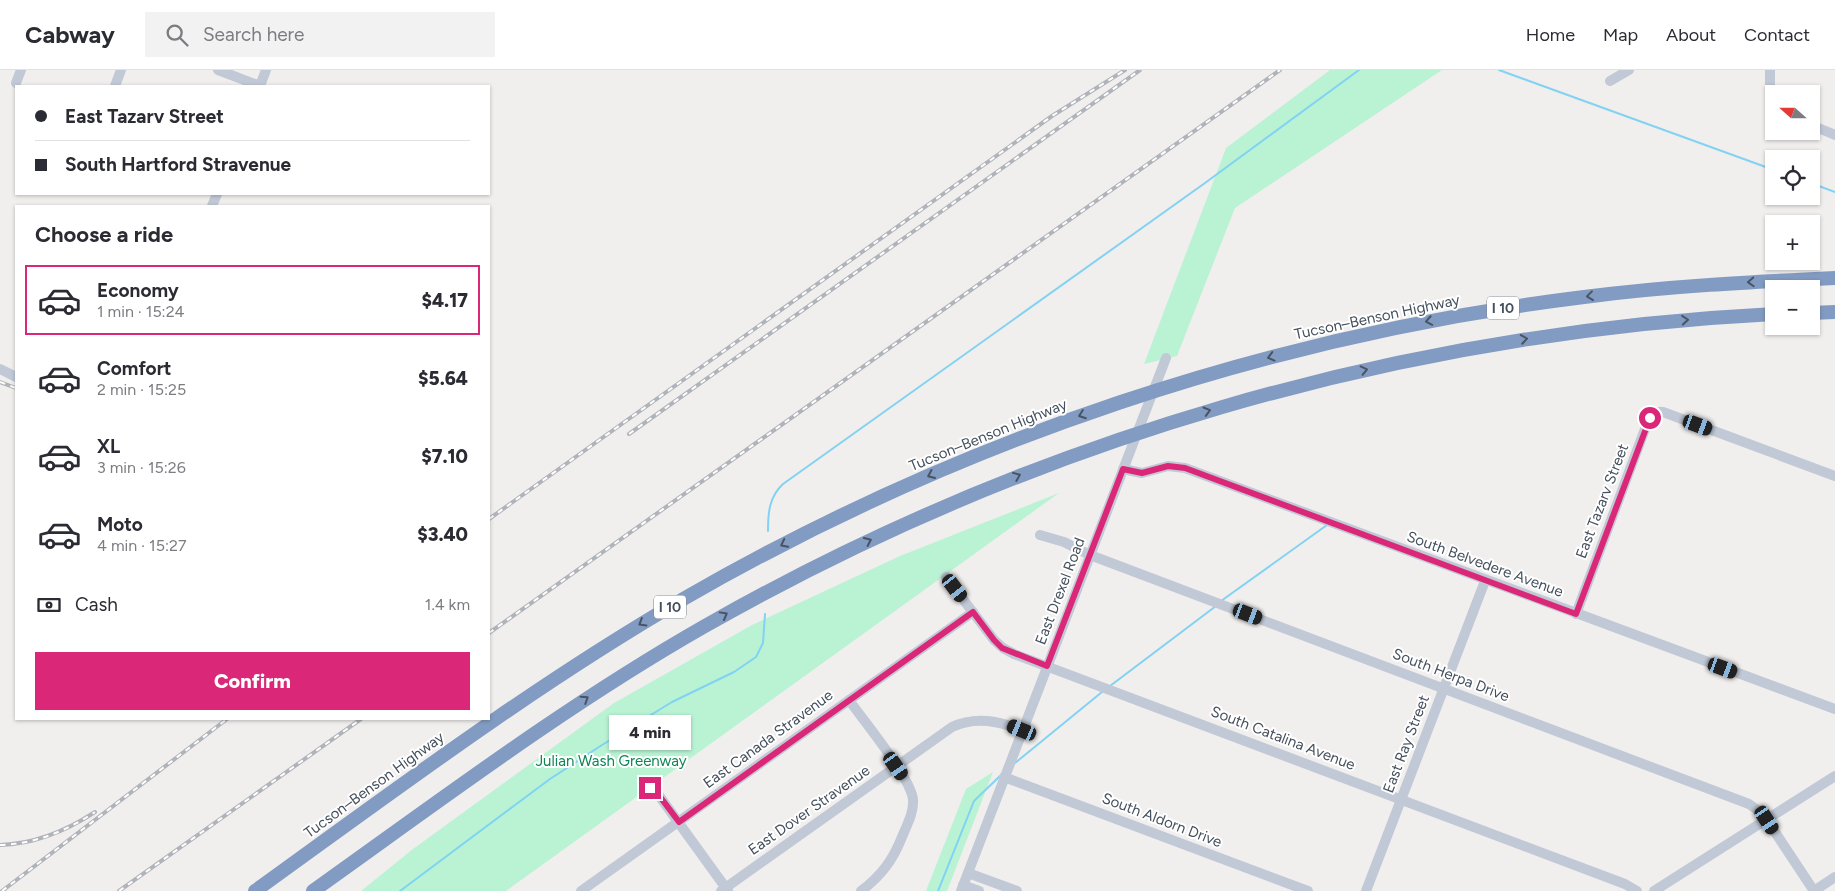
<!DOCTYPE html>
<meta charset="utf-8">
<style>
:root{--surface:#fff;--page:#f2f2f3;--text:#2b2b33;--muted:#7c7c81;--line:#e1e1e2;--accent:#db2777}
body{margin:0;font-family:Figtree,sans-serif;background:var(--page);color:var(--text);height:100vh;display:flex;flex-direction:column;font-size:19px;white-space:nowrap}
*{box-sizing:border-box;margin:0}
p{font-size:16px;color:var(--muted)}
.icon{flex:none;width:28px;height:28px;fill:none;stroke:currentColor;stroke-width:2;stroke-linecap:round;stroke-linejoin:round}
.map{position:relative;flex:1;overflow:hidden}
.panel{position:absolute;left:15px;top:135px;width:475px;height:515px;display:flex;flex-direction:column;background:var(--surface);border-radius:0px;box-shadow:0 1px 4px #0004}
.panel>*{flex:none}
.banner{position:absolute;left:15px;top:15px;width:475px;height:110px;border-radius:0px;box-shadow:0 1px 4px #0004;display:grid;align-content:center;height:110px;padding:0 20px;background:var(--surface)}
.needle{width:32px;rotate:291deg}
.controls{position:absolute;left:1765px;top:15px;display:grid;gap:10px}
.controls a{display:grid;place-items:center;width:55px;height:55px;border-radius:0px;background:var(--surface);box-shadow:0 1px 4px #0004;font-size:25px}
.end{position:absolute;width:22px;height:22px;margin:-11px;border:6px solid #db2777;background:#fff;box-shadow:0 0 0 2px #fff}
.from{border-radius:50%}
.bubble{position:absolute;height:35px;border-radius:0px;background:var(--surface);box-shadow:0 1px 4px #0004;font-size:16px;font-weight:800;line-height:35px;text-align:center}
.car{position:absolute;width:15px;height:30px;margin:-15px -8px;border-radius:6px;box-shadow:0 0 4px 1px #0007;background:linear-gradient(#222 24%,#8ab4d8 0 40%,#222 0 76%,#8ab4d8 0 86%,#222 0)}
.banner b{display:flex;align-items:center;gap:18px;height:48px;font-size:19px}
.banner b+b{border-top:1px solid var(--line)}
.banner i{width:12px;height:12px;background:var(--text)}
ul{padding:0;list-style:none}
li{display:flex;align-items:center;gap:15px;height:70px;margin:0 10px 8px;padding:0 10px;border:2px solid transparent;border-radius:0px}
li div{flex:1}
li b{display:block;font-size:19px}
li em{font-style:normal;font-weight:800}
li.active{border-color:var(--accent)}
li>.icon{width:45px;height:45px;stroke-width:1.5}
h2{padding:0 20px;font-size:22px;line-height:60px}
.pay{display:flex;align-items:center;gap:12px;height:55px;padding:0 20px;font-size:19px}
.pay p{margin-inline-start:auto}
.action{display:flex;gap:10px;margin-top:auto;padding:10px 20px}
.action a{flex:1;height:58px;border-radius:0px;background:var(--accent);color:#fff;font-size:20px;font-weight:800;line-height:58px;text-align:center}
header{display:flex;align-items:center;gap:30px;box-sizing:border-box;height:70px;padding:0 25px;background:var(--surface);border-bottom:1px solid var(--line)}
header strong{font-size:24px}
nav{display:flex;gap:28px;margin-inline-start:auto;font-size:18px}
.search{width:350px;height:45px;background:var(--page);display:flex;align-items:center;gap:12px;box-sizing:border-box;padding:0 18px;border-radius:0px;color:var(--muted);font-size:19px}
.map>svg:first-child{display:block}
.green{fill:#b9f3d4}
.lines{fill:none;stroke-linecap:round;stroke-linejoin:round}
.stream{stroke:#82d2f3;stroke-width:2}
.minor{stroke:#c0c9d5;stroke-width:10}
.highway{stroke:#829bc2;stroke-width:14}
.rail-casing{stroke:#b0b3b9;stroke-width:4}
.rail{stroke:#fff;stroke-width:2;stroke-dasharray:5.5;stroke-linecap:butt}
.oneway{stroke:#485462}
.route{stroke:#db2777;stroke-width:6}
.labels{text-anchor:middle;stroke-width:4;stroke-linejoin:round;paint-order:stroke}
.shield{fill:#fff;stroke:#7d848e;stroke-width:1}
.shield-label{font-size:14px;font-weight:bold;fill:#45505d}
.street-label{font-size:15px;fill:#45505d;stroke:#fff}
.park-label{font-size:15px;fill:#0f8554;stroke:#fff}
</style>
<header>
<strong>Cabway</strong>
<div class="search"><svg class="icon" aria-label="search" viewBox="0 0 24 24"><circle cx="10" cy="10" r="6"/><path d="M15 15l6 6"/></svg>Search here</div>
<nav><a>Home</a><a>Map</a><a>About</a><a>Contact</a></nav>
</header>
<div class="map">
<svg width="1835" height="821" viewBox="0 0 1835 821">
<rect width="100%" height="100%" fill="#f1eeee"/>
<!-- green -->
<g class="green">
<path d="M1330,0H1442L1235,138L1177,286L1144,294L1226,78Z"/>
<path d="M1059,423L506,821H361L413,779L614,633L752,555L900,486Z"/>
<path d="M993,702L947,821H926L966,719Z"/>
</g>
<g class="lines">
<!-- stream -->
<g class="stream">
<path d="M1499,0L1774,100"/>
<path d="M1811,113L1835,122"/>
<path d="M768,461C768,443 769,427 783,414L1205,113L1359,0"/>
<path d="M1221,531L1327,455"/>
<path d="M1110,616L1216,536"/>
<path d="M1015,693L1102,622"/>
<path d="M400,821L550,709L602,675L672,632L734,602L756,587L763,573L765,544"/>
<path d="M938,821L974,731L1000,706"/>
</g>
<!-- minor -->
<g class="minor">
<path d="M218,0L260,16"/>
<path d="M1770,0V26L1774,32"/>
<path d="M1610,11L1629,0"/>
<path d="M16,13L21,0"/>
<path d="M115,16L121,0"/>
<path d="M260,16L266,0"/>
<path d="M1811,55L1835,65"/>
<path d="M212,136L217,124"/>
<path d="M0,299L16,307"/>
<path d="M1123,399L1142,403L1168,396L1185,398L1835,639"/>
<path d="M1040,465L1064,472L1090,485L1749,734L1763,744L1814,821"/>
<path d="M946,507L994,570L1003,578L1014,584L1625,814L1637,821"/>
<path d="M1576,544L1648,351C1651,344 1655,341 1663,342L1835,406"/>
<path d="M849,630C863,650 912,709 913,730C914,742 907,755 902,767C893,790 881,806 861,821"/>
<path d="M1004,707L1308,821"/>
<path d="M650,718L655,720L728,821"/>
<path d="M968,803L1017,821"/>
<path d="M963,815L979,821"/>
<path d="M581,821L973,542"/>
<path d="M721,821L952,657C976,646 998,651 1022,660"/>
<path d="M961,821L1166,288"/>
<path d="M1366,821L1485,511"/>
<path d="M1654,821L1835,706"/>
<path d="M1814,821L1835,807"/>
</g>
<!-- highway -->
<g class="highway">
<path d="M1811,243L1835,242"/>
<path d="M255,821C395,720 535,615 685,528C961,369 1268,266 1584,227C1668,216 1751,212 1835,208"/>
<path d="M313,821C442,729 568,634 705,556C1032,370 1398,263 1774,244"/>
</g>
<defs>
<g id="rail">
<path d="M0,312L16,318"/>
<path d="M629,364L1140,0"/>
<path d="M489,449L1052,46L1125,0"/>
<path d="M489,563L1280,0"/>
<path d="M0,775C35,774 66,761 95,742"/>
<path d="M2,821L227,649"/>
<path d="M119,821L361,649"/>
</g>
</defs>
<!-- rail casing -->
<use href="#rail" class="rail-casing"/>
<!-- rail -->
<use href="#rail" class="rail"/>
</g>
<!-- one-way arrows -->
<defs><path id="oneway-chevron" d="M-2-3.5L2.5 0L-2 3.5" fill="none" stroke-width="1.6" stroke-linecap="round" stroke-linejoin="round" transform="scale(1.25)"/></defs>
<g class="oneway">
<use href="#oneway-chevron" transform="translate(1751 212) rotate(177)"/>
<use href="#oneway-chevron" transform="translate(1590 226) rotate(173)"/>
<use href="#oneway-chevron" transform="translate(1685 250) rotate(-5)"/>
<use href="#oneway-chevron" transform="translate(1429 251) rotate(169)"/>
<use href="#oneway-chevron" transform="translate(1524 269) rotate(-9)"/>
<use href="#oneway-chevron" transform="translate(1271 287) rotate(165)"/>
<use href="#oneway-chevron" transform="translate(1364 300) rotate(-13)"/>
<use href="#oneway-chevron" transform="translate(1207 341) rotate(-16)"/>
<use href="#oneway-chevron" transform="translate(1082 345) rotate(160)"/>
<use href="#oneway-chevron" transform="translate(931 405) rotate(156)"/>
<use href="#oneway-chevron" transform="translate(1017 406) rotate(-22)"/>
<use href="#oneway-chevron" transform="translate(868 471) rotate(-25)"/>
<use href="#oneway-chevron" transform="translate(784 474) rotate(153)"/>
<use href="#oneway-chevron" transform="translate(724 545) rotate(-29)"/>
<use href="#oneway-chevron" transform="translate(642 553) rotate(149)"/>
<use href="#oneway-chevron" transform="translate(585 629) rotate(-33)"/>
</g>
<g class="lines">
<!-- route -->
<path class="route" d="M650,718L655,720L679,752L973,542L994,570L1002,578L1047,596L1123,399L1142,403L1168,396L1185,398L1576,544L1650,348"/>
</g>
<g class="labels">
<!-- shield labels -->
<g class="shield">
<rect x="1487" y="226.5" width="32" height="23" rx="4"/>
<rect x="654" y="525.5" width="32" height="23" rx="4"/>
</g>
<g class="shield-label">
<text x="1503" y="243">I 10</text>
<text x="670" y="542">I 10</text>
</g>
<!-- street labels -->
<g class="street-label">
<text transform="translate(1377 247) rotate(-12)" y="5">Tucson–Benson Highway</text>
<text transform="translate(988 365) rotate(-22)" y="5">Tucson–Benson Highway</text>
<text transform="translate(1602 431) rotate(-69)" y="5">East Tazarv Street</text>
<text transform="translate(1485 494) rotate(20)" y="5">South Belvedere Avenue</text>
<text transform="translate(1060 521) rotate(-69)" y="5">East Drexel Road</text>
<text transform="translate(1451 605) rotate(21)" y="5">South Herpa Drive</text>
<text transform="translate(1283 668) rotate(21)" y="5">South Catalina Avenue</text>
<text transform="translate(768 669) rotate(-36)" y="5">East Canada Stravenue</text>
<text transform="translate(1406 674) rotate(-69)" y="5">East Ray Street</text>
<text transform="translate(374 715) rotate(-36)" y="5">Tucson–Benson Highway</text>
<text transform="translate(809 740) rotate(-35)" y="5">East Dover Stravenue</text>
<text transform="translate(1162 750) rotate(21)" y="5">South Aldorn Drive</text>
</g>
<!-- park labels -->
<g class="park-label">
<text x="611" y="696">Julian Wash Greenway</text>
</g>
</g>
</svg>
<div class="controls">
<a><svg class="needle" viewBox="-14 -14 28 28"><path d="M0-13l5 13h-10z" fill="#e53935"/><path d="M0 13l5-13h-10z" fill="#7c7c81"/></svg></a>
<a><svg class="icon" aria-label="locate" viewBox="0 0 24 24"><circle cx="12" cy="12" r="6"/><path d="M12 2v4M12 18v4M2 12h4M18 12h4"/></svg></a>
<a>+</a>
<a>−</a>
</div>
<i class="end from" style="left:1650px;top:348px"></i>
<i class="end" style="left:650px;top:718px"></i>
<div class="bubble" style="left:609px;top:645px;width:82px">4 min</div>
<i class="car" style="left:1698px;top:355px;rotate:110deg"></i>
<i class="car" style="left:955px;top:518px;rotate:143deg"></i>
<i class="car" style="left:1248px;top:544px;rotate:111deg"></i>
<i class="car" style="left:1723px;top:598px;rotate:110deg"></i>
<i class="car" style="left:1022px;top:660px;rotate:292deg"></i>
<i class="car" style="left:896px;top:696px;rotate:145deg"></i>
<i class="car" style="left:1767px;top:750px;rotate:147deg"></i>
<div class="banner">
<b><i class="from"></i>East Tazarv Street</b>
<b><i></i>South Hartford Stravenue</b>
</div>
<section class="panel">
<h2>Choose a ride</h2>
<ul>
<li class="active"><svg class="icon" aria-label="car" viewBox="0 0 24 24"><path d="M5 17H2v-5l4-1 3-4h7l3 4 3 1v5h-3M9 17h6M6 11h13"/><circle cx="7" cy="17" r="2"/><circle cx="17" cy="17" r="2"/></svg><div><b>Economy</b><p>1 min · 15:24</p></div><em>$4.17</em></li>
<li><svg class="icon" aria-label="car" viewBox="0 0 24 24"><path d="M5 17H2v-5l4-1 3-4h7l3 4 3 1v5h-3M9 17h6M6 11h13"/><circle cx="7" cy="17" r="2"/><circle cx="17" cy="17" r="2"/></svg><div><b>Comfort</b><p>2 min · 15:25</p></div><em>$5.64</em></li>
<li><svg class="icon" aria-label="car" viewBox="0 0 24 24"><path d="M5 17H2v-5l4-1 3-4h7l3 4 3 1v5h-3M9 17h6M6 11h13"/><circle cx="7" cy="17" r="2"/><circle cx="17" cy="17" r="2"/></svg><div><b>XL</b><p>3 min · 15:26</p></div><em>$7.10</em></li>
<li><svg class="icon" aria-label="car" viewBox="0 0 24 24"><path d="M5 17H2v-5l4-1 3-4h7l3 4 3 1v5h-3M9 17h6M6 11h13"/><circle cx="7" cy="17" r="2"/><circle cx="17" cy="17" r="2"/></svg><div><b>Moto</b><p>4 min · 15:27</p></div><em>$3.40</em></li>
</ul>
<div class="pay"><svg class="icon" aria-label="cash" viewBox="0 0 24 24"><path d="M3 7h18v10H3z"/><circle cx="12" cy="12" r="2"/></svg>Cash<p>1.4 km</p></div>
<div class="action"><a>Confirm</a></div>
</section>
</div>
